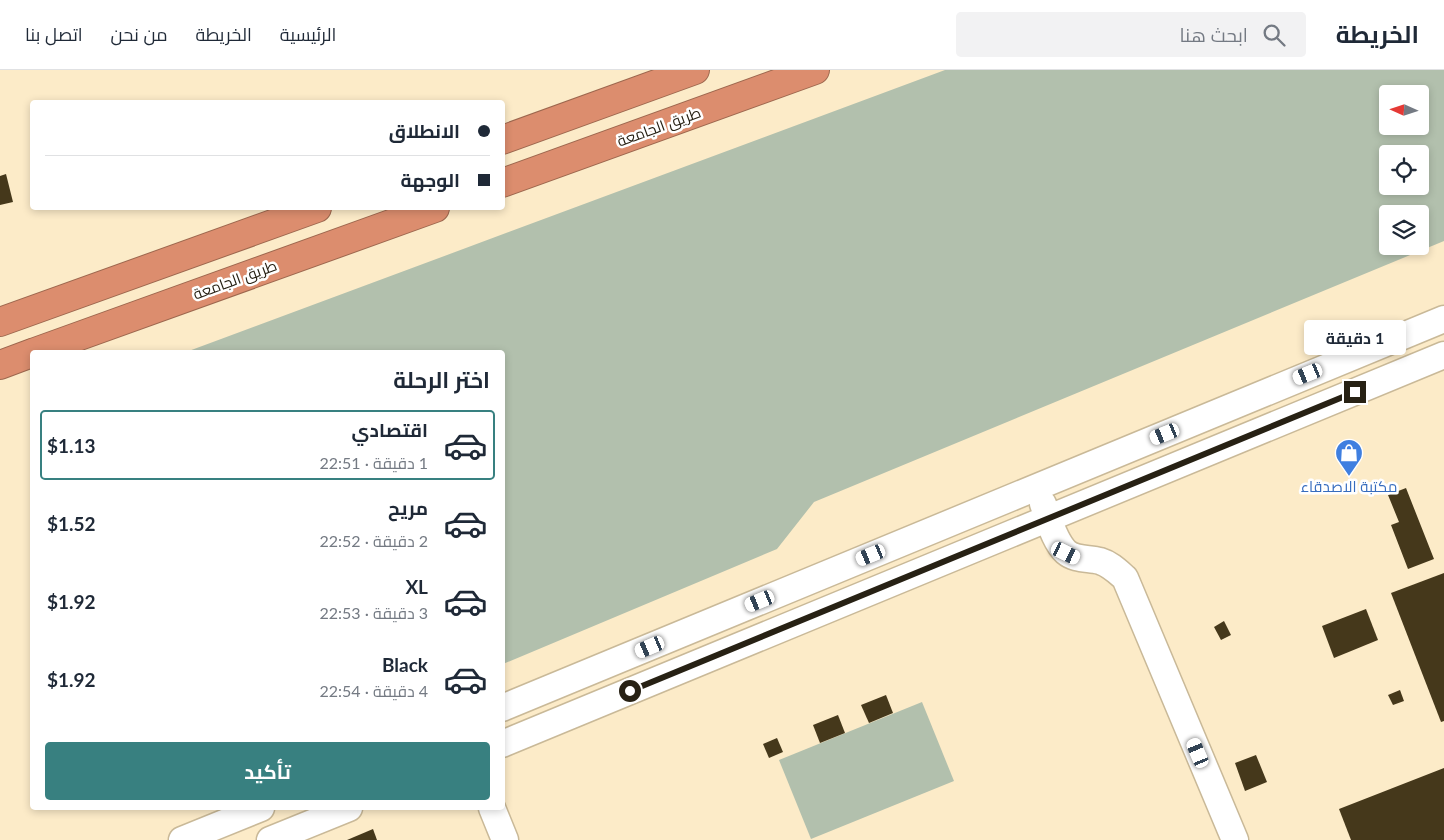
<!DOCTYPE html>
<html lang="ar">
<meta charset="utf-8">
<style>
:root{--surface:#fff;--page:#f2f2f3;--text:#1f2937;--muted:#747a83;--line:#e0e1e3;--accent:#388080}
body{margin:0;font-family:Lato,Cairo,sans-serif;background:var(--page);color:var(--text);direction:rtl;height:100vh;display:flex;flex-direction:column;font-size:19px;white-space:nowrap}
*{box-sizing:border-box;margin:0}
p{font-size:16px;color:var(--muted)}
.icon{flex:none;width:28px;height:28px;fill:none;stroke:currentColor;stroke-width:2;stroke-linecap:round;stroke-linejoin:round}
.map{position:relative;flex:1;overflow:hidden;direction:ltr}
.panel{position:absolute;left:30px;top:280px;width:475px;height:460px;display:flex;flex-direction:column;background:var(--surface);border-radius:5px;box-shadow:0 2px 8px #0003;direction:rtl}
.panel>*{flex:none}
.hud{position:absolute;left:30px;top:30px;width:475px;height:110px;border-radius:5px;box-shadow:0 2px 8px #0003;direction:rtl;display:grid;align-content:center;height:110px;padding:0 15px;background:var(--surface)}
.needle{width:32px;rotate:273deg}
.controls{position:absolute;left:1379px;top:15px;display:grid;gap:10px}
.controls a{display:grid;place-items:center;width:50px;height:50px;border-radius:5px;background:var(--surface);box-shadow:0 2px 8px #0003;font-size:25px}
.end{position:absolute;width:22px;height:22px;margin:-11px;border:6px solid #272114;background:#fff;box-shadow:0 0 0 2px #fff}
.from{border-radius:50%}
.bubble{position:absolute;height:35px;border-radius:5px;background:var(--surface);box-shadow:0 2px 8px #0003;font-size:16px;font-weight:700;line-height:35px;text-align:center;direction:rtl}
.car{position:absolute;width:15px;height:30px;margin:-15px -8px;border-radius:6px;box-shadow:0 0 4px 1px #0007;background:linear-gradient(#fff 24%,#345 0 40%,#fff 0 76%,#345 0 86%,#fff 0)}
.hud b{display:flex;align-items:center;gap:18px;height:48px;font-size:19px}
.hud b+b{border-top:1px solid var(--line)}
.hud i{width:12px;height:12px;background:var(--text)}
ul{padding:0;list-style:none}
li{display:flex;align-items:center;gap:15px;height:70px;margin:0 10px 8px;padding:0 5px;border:2px solid transparent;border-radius:5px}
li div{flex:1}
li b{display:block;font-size:19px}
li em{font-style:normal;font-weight:700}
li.active{border-color:var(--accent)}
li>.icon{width:45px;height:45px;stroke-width:1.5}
h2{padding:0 15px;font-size:22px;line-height:60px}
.cta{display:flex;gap:10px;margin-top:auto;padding:10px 15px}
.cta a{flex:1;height:58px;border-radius:5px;background:var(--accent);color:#fff;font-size:20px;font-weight:700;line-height:58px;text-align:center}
header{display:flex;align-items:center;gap:30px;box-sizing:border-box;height:70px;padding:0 25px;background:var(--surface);border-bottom:1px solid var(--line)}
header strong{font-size:24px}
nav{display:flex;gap:28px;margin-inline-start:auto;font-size:18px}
.search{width:350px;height:45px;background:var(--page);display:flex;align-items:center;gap:12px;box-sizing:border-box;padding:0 18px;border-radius:5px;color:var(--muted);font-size:19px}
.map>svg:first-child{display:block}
.green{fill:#b2c0ad;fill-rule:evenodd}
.building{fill:#45381b}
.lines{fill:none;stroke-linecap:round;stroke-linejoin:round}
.street-casing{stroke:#c9b998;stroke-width:29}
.highway-casing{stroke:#9d674e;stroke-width:30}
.street{stroke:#fff;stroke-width:26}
.highway{stroke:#dc8d6e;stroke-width:28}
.route{stroke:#272114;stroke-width:6}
.labels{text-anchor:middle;stroke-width:5;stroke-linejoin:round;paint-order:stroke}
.street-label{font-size:15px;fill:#272114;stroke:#fff}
.shop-label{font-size:15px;fill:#366cbe;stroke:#fff}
</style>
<header>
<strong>الخريطة</strong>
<div class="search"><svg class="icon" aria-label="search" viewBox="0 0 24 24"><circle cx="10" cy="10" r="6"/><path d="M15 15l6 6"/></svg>ابحث هنا</div>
<nav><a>الرئيسية</a><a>الخريطة</a><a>من نحن</a><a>اتصل بنا</a></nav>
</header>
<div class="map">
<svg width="1444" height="770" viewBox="0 0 1444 770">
<rect width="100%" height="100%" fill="#fcebc8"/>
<!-- green -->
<g class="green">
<path d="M945,0H1444V171L814,432L777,479L503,594L502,282H186ZM1388,24H1420V56H1388ZM1388,84H1420V116H1388ZM1388,144H1420V176H1388Z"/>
<path d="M922,632L954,711L811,769L779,690Z"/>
</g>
<!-- building -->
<g class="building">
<path d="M6,104L13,132L0,135V106Z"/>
<path d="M1406,418L1434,489L1408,499L1391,455L1399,452L1388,425Z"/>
<path d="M1444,503V651L1441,652L1391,523Z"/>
<path d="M1366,539L1378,570L1334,588L1322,556Z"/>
<path d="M1224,551L1231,565L1221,570L1214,557Z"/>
<path d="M1400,620L1404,631L1393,635L1388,625Z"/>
<path d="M886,625L893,643L869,653L861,635Z"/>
<path d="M838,645L845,663L820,673L813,655Z"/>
<path d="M777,668L783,682L769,688L763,674Z"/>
<path d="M1256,685L1267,712L1245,721L1235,693Z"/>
<path d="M1444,698V770H1351L1339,739Z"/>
<path d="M373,759L377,770H347Z"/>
</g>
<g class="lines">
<defs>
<g id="street">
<path d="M1043,434C1049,449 1054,471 1066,482C1075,490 1089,488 1100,491C1110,494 1117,501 1125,508L1235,770"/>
<path d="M502,638L1444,249"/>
<path d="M502,674L1444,285"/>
<path d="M492,738L505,770"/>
<path d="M182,770L261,738"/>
<path d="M270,770L349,738"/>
</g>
<g id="highway">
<path d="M502,70L695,0"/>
<path d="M502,113L815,0"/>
<path d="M0,252L317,138"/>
<path d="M35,282L435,138"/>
<path d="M0,295L32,283"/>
</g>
</defs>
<!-- street casing -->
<use href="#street" class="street-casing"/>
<!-- highway casing -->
<use href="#highway" class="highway-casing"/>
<!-- street -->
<use href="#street" class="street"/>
<!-- highway -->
<use href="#highway" class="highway"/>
</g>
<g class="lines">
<!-- route -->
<path class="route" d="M630,621L1355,322"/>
</g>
<!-- icons -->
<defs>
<symbol id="shop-pin" viewBox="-11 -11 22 30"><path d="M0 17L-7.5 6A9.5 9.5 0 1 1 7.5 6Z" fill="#3f7fe0" stroke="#fff"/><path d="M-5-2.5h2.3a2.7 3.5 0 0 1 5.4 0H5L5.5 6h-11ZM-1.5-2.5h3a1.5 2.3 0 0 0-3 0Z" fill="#fff"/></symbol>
</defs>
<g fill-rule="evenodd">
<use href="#shop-pin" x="1333" y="367" width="32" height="43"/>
</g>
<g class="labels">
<!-- street labels -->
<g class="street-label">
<text transform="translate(659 57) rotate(-20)" y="5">طريق الجامعة</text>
<text transform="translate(235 210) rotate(-20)" y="5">طريق الجامعة</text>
</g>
<!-- shop labels -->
<g class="shop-label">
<text x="1349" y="422">مكتبة الاصدقاء</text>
</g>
</g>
</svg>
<div class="controls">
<a><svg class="needle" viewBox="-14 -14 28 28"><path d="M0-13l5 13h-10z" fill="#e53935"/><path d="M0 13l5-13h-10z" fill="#747a83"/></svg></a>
<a><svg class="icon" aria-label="locate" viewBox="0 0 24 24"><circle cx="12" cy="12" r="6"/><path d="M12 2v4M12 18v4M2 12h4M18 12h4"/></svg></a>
<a><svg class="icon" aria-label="layers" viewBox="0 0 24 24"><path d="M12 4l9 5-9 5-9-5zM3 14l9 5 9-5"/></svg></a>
</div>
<i class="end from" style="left:630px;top:621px"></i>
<i class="end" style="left:1355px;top:322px"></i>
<div class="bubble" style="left:1304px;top:250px;width:102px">1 دقيقة</div>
<i class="car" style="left:1308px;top:304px;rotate:248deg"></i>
<i class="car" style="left:1165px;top:364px;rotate:248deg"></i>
<i class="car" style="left:1066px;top:483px;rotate:116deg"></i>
<i class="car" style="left:871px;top:485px;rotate:248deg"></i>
<i class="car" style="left:760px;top:531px;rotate:248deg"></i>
<i class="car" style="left:650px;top:577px;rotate:247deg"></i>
<i class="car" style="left:1198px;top:683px;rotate:337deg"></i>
<div class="hud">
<b><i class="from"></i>الانطلاق</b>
<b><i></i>الوجهة</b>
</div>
<section class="panel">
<h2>اختر الرحلة</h2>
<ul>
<li class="active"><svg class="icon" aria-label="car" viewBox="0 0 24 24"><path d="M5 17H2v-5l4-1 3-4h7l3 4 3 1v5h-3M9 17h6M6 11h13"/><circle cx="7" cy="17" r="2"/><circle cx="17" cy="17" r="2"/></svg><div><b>اقتصادي</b><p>1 دقيقة · 22:51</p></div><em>$1.13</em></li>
<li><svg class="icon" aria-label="car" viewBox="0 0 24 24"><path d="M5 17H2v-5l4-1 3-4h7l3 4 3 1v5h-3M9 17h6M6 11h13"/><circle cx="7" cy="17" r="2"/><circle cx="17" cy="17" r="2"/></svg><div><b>مريح</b><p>2 دقيقة · 22:52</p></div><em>$1.52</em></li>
<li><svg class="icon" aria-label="car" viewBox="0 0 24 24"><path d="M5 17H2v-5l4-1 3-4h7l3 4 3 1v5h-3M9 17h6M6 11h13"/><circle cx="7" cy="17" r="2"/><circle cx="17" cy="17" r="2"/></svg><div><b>XL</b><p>3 دقيقة · 22:53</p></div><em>$1.92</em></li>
<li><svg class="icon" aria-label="car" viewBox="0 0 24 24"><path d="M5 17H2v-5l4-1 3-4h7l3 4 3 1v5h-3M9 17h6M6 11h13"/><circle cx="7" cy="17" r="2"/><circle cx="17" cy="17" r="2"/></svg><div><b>Black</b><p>4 دقيقة · 22:54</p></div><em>$1.92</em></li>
</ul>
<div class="cta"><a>تأكيد</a></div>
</section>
</div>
